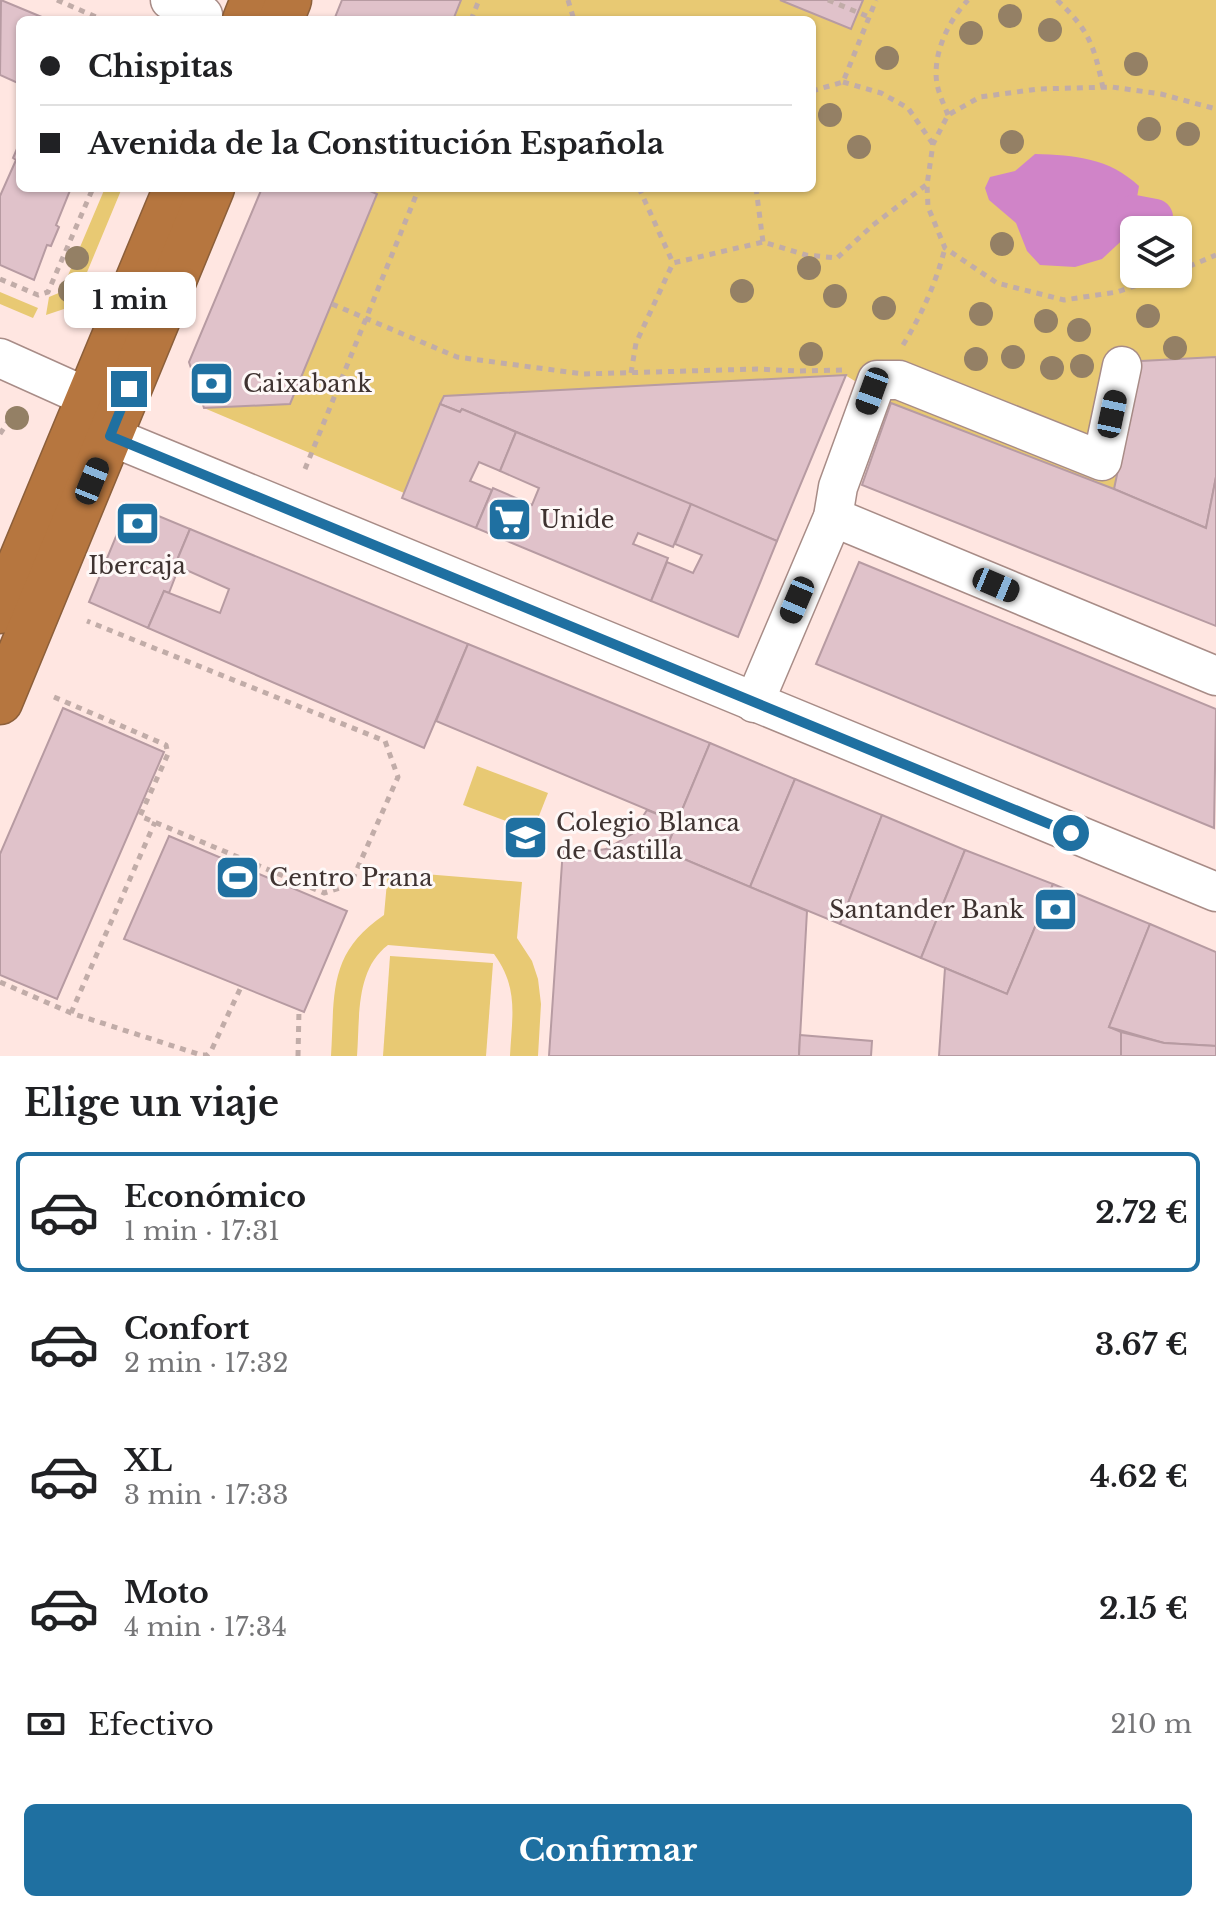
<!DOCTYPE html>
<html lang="es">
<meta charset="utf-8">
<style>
:root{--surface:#fff;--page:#f6f6f6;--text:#202124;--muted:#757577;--line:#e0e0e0;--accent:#1f70a1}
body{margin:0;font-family:"Libre Baskerville",serif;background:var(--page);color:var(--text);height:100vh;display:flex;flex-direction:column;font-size:30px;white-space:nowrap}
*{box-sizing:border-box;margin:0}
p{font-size:26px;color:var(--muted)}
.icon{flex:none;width:44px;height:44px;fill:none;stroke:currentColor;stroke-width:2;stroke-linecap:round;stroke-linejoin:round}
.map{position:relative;height:1056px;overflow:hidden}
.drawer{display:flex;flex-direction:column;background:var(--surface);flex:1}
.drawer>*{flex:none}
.banner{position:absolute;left:16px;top:16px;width:800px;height:176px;border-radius:12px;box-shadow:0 2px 6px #0004;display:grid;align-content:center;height:176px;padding:0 24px;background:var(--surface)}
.tools{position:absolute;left:1120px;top:216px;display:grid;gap:16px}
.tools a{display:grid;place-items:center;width:72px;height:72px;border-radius:12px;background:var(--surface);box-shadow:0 2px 6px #0004;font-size:40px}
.end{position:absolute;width:36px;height:36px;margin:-18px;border:10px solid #1f70a1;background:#fff;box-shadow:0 0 0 4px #fff}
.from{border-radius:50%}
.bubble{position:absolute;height:56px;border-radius:12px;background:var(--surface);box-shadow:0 2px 6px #0004;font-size:26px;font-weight:800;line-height:56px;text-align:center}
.car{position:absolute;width:24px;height:48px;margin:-24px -12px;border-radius:10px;box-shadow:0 0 6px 2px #0007;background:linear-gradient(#222 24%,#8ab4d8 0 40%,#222 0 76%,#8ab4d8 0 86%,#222 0)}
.banner b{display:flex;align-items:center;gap:28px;height:76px;font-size:30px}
.banner b+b{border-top:2px solid var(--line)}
.banner i{width:20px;height:20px;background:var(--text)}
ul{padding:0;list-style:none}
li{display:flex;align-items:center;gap:24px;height:120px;margin:0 16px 12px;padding:0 8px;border:4px solid transparent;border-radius:12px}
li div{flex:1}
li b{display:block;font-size:30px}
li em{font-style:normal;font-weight:800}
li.on{border-color:var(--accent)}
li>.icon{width:72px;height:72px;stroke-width:1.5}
h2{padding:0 24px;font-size:36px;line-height:96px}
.pay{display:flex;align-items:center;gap:20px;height:88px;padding:0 24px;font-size:30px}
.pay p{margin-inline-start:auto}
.cta{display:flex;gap:16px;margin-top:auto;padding:16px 24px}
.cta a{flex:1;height:92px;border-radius:12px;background:var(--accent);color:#fff;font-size:32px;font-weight:800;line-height:92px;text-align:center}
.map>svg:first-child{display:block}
.green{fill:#e8c973;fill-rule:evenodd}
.water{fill:#d084c8}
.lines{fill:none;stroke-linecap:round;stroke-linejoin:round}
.canal{stroke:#d084c8;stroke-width:36}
.building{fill:#e0c2ca;stroke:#b79ba2;stroke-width:2}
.minor-casing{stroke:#a88c87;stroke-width:41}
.highway-casing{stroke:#8c5f3a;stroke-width:47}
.path{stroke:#c1aca8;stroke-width:5;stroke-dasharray:6 6;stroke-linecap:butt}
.minor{stroke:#fff;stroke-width:38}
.highway{stroke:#b6763f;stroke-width:44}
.tree{fill:#948065}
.route{stroke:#1f70a1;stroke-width:10}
.labels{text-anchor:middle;stroke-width:6;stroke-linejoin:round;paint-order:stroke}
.poi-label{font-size:24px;fill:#3f3331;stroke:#fef8f7;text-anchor:start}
</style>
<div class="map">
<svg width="1216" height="1056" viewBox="0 0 1216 1056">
<rect width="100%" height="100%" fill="#ffe6e1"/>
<!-- green -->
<g class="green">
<path d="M461,0H780L851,29L863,0H1216V357L1141,361L1114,489L891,403L845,375L444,396L404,493L204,408L290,403L377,195L363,188H812V20H453ZM1134,230H1178V274H1134Z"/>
<path d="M105,188H122L73,306L46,315L49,297L61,292Z"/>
<path d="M0,292L38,308L33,318L0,304Z"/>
<path d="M477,766L548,793L533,831L463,805Z"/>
<path d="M388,871L522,882L517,938L532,961L538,979L541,1004L538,1056H510C512,1016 519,988 494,954L388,945C355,970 360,1018 357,1056H331C335,994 327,954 384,915Z"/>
<path d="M390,956L493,963L486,1056H383Z"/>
</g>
<!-- water -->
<path class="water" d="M1035,154C1075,155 1109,158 1139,186L1131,232L1102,259L1075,267L1040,265L1027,251L1016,223L989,200L985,188L990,177L1015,171Z"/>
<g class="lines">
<!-- canal -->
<path class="canal" d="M1134,213L1155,217"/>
</g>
<!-- building -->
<g class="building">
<path d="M1,0L49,20H20V84L0,75Z"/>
<path d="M342,0H461L453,20H334Z"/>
<path d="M780,0H863L851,29Z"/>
<path d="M20,142V188H71L56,225L59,227L51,246L47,245L34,280L0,265V196L16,160L13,158Z"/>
<path d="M262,188H363L377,194L290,404L204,408L189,362Z"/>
<path d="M1216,357V477L1206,528L1114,489L1141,361Z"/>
<path d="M846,375L777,541L462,409L460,412L440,404L444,396Z"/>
<path d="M891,403L1114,489L1206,528L1216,477V626L862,485Z"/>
<path d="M440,404L460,412L462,409L516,432L500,471L479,462L470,481L492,490L476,528L402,498Z"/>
<path d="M516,432L691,504L673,547L638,533L633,544L668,558L651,601L476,528L493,488L532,505L539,488L500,471Z"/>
<path d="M691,504L777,541L738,637L651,601L667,562L693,573L702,555L675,544Z"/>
<path d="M144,510L190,529L175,565L179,567L169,593L164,591L148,628L89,602L124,517Z"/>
<path d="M190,529L468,644L424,748L148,628L164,591L220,613L229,589L175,565Z"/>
<path d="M859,562L1216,709L1214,828L816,664Z"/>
<path d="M468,644L710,743L677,822L436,721Z"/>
<path d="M63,708L164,752L57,999L0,975V854Z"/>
<path d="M710,743L795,779L750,887L665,851Z"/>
<path d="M795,779L882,815L840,924L750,887Z"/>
<path d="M647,810L677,822L665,851L606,849L632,834Z"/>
<path d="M882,815L965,850L921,958L840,924Z"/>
<path d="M169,836L347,911L304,1012L124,939Z"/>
<path d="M563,848L592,851L606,849L665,851L807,911L799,1056H549Z"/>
<path d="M965,850L1053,884L1007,994L921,958Z"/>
<path d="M1053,884L1150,924L1109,1027L1121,1032V1056H939L945,968L1007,994Z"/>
<path d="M1150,924L1216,952V1046L1164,1043L1109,1027Z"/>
<path d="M1121,1032L1164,1043L1216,1046V1056H1121Z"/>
<path d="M800,1035L872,1041L871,1056H799Z"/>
</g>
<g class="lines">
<defs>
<g id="minor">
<path d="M170,0L203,15"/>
<path d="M0,358L89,398L103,423"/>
<path d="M82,440L96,435L110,436L1216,892"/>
<path d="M833,517L1216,676"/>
<path d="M754,703L833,517L838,487L877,380H899L1102,461L1122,366"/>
</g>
<g id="highway">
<path d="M245,20L253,0"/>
<path d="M281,20L289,0"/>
<path d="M0,611L176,188"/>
<path d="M0,702L212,188"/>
</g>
</defs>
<!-- minor casing -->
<use href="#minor" class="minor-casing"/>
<!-- highway casing -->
<use href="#highway" class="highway-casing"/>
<!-- path -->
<g class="path">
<path d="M57,0L103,20"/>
<path d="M568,0L574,20"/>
<path d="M828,0L869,17"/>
<path d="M1057,0C1089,30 1094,45 1103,88"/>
<path d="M471,20L479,0"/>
<path d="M843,82L881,93L908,108L933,144"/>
<path d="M812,91L843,82L876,0"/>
<path d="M948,115C944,105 939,94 937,84C932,55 948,21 968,0"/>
<path d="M639,188L673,263"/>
<path d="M756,188L763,242"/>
<path d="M1178,271L1216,255"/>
<path d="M1170,274L1117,292L1064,300L997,283L945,248L928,207L927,185L933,144L948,115L980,97L1038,89L1112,87L1161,94L1216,109"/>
<path d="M0,279L38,295L48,292L93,188"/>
<path d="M332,304L457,357L583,374L757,369L798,371L844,370"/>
<path d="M903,345C922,314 936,283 945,248"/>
<path d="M631,373L636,343L673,263L763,242L806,255L837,258L873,225L926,185"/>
<path d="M0,434L19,405"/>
<path d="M305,469L419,188"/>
<path d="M54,697L166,745L168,754L140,816L324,893L350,885L398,777L385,741L87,621"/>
<path d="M0,982L71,1013L201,1055H207L211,1051L241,987"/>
<path d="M71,1013L155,822"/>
<path d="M298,1056L299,1010"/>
</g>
<!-- minor -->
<use href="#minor" class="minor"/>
<!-- highway -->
<use href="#highway" class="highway"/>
</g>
<!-- trees -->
<g class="tree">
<circle cx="1010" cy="16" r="12"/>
<circle cx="1050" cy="30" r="12"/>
<circle cx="971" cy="33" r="12"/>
<circle cx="887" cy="58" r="12"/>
<circle cx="1136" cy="64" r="12"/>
<circle cx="830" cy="115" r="12"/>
<circle cx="1149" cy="129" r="12"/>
<circle cx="1188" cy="134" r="12"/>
<circle cx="1012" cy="142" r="12"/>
<circle cx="859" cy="147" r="12"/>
<circle cx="1002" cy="244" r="12"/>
<circle cx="77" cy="258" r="12"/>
<circle cx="809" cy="268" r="12"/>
<circle cx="70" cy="291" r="12"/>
<circle cx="742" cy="291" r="12"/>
<circle cx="835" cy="296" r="12"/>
<circle cx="884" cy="308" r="12"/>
<circle cx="981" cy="314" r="12"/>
<circle cx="1148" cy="316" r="12"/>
<circle cx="1046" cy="321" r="12"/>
<circle cx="1079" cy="330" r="12"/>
<circle cx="1175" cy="348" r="12"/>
<circle cx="811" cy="354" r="12"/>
<circle cx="1013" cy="357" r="12"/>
<circle cx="976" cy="359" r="12"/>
<circle cx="1082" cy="366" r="12"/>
<circle cx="1052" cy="368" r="12"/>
<circle cx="17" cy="418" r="12"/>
</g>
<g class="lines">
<!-- route -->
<path class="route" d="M129,389L110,436L1071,833"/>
</g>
<!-- icons -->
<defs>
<symbol id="bank-square" viewBox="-11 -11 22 22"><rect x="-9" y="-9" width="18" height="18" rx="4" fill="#1f70a1" stroke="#fef8f7"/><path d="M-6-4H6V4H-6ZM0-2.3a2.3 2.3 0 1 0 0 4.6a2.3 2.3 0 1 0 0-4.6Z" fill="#fff"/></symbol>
<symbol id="supermarket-square" viewBox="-11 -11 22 22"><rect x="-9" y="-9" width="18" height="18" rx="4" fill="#1f70a1" stroke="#fef8f7"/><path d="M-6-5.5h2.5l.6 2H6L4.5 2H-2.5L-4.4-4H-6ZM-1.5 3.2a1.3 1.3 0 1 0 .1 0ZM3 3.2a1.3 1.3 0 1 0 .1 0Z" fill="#fff"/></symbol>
<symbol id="school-square" viewBox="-11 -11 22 22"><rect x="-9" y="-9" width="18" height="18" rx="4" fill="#1f70a1" stroke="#fef8f7"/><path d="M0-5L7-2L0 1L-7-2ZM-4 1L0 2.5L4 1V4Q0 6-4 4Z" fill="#fff"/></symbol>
<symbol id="stadium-square" viewBox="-11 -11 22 22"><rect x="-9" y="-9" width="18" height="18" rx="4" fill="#1f70a1" stroke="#fef8f7"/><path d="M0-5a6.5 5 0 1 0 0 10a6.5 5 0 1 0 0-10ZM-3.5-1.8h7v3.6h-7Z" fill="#fff"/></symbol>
</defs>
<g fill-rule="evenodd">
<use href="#bank-square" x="186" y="358" width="51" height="51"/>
<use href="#supermarket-square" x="484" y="494" width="51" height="51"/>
<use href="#bank-square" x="112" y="498" width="51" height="51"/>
<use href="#school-square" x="500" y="812" width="51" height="51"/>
<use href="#stadium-square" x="212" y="852" width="51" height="51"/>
<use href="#bank-square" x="1030" y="884" width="51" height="51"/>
</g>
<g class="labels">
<!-- poi labels -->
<g class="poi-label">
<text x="243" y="392">Caixabank</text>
<text x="540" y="528">Unide</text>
<text x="137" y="574" text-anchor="middle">Ibercaja</text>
<text x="556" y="831">Colegio Blanca<tspan x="556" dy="28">de Castilla</tspan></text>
<text x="269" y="886">Centro Prana</text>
<text x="1024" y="918" text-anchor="end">Santander Bank</text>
</g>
</g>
</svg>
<div class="tools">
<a><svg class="icon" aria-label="layers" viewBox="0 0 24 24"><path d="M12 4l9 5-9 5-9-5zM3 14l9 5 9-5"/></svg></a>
</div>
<i class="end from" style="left:1071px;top:833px"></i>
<i class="end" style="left:129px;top:389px"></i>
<div class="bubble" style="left:64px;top:272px;width:132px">1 min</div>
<i class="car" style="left:872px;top:391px;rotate:200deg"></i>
<i class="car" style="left:1112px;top:414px;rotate:12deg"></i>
<i class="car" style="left:92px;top:481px;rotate:22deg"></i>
<i class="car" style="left:996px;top:585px;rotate:113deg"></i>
<i class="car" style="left:797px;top:600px;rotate:203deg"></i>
<div class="banner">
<b><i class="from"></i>Chispitas</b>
<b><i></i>Avenida de la Constitución Española</b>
</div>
</div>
<section class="drawer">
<h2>Elige un viaje</h2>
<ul>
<li class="on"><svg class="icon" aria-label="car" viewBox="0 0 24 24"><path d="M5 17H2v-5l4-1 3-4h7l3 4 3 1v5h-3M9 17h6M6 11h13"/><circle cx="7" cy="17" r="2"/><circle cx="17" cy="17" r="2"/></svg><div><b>Económico</b><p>1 min · 17:31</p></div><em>2.72 €</em></li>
<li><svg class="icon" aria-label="car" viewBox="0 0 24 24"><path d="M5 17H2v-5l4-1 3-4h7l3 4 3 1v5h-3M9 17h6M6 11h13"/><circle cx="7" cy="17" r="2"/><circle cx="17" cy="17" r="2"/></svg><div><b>Confort</b><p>2 min · 17:32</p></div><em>3.67 €</em></li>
<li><svg class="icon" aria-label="car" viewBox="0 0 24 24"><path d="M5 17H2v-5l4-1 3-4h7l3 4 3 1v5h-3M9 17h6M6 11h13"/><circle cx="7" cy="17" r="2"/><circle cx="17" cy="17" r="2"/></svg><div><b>XL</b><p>3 min · 17:33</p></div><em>4.62 €</em></li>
<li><svg class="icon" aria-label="car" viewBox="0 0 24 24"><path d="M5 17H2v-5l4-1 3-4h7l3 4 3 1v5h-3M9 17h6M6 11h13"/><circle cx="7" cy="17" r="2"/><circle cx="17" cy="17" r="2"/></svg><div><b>Moto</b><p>4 min · 17:34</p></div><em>2.15 €</em></li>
</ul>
<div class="pay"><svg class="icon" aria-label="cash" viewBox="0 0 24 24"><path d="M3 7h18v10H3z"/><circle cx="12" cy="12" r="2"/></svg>Efectivo<p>210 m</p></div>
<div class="cta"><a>Confirmar</a></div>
</section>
